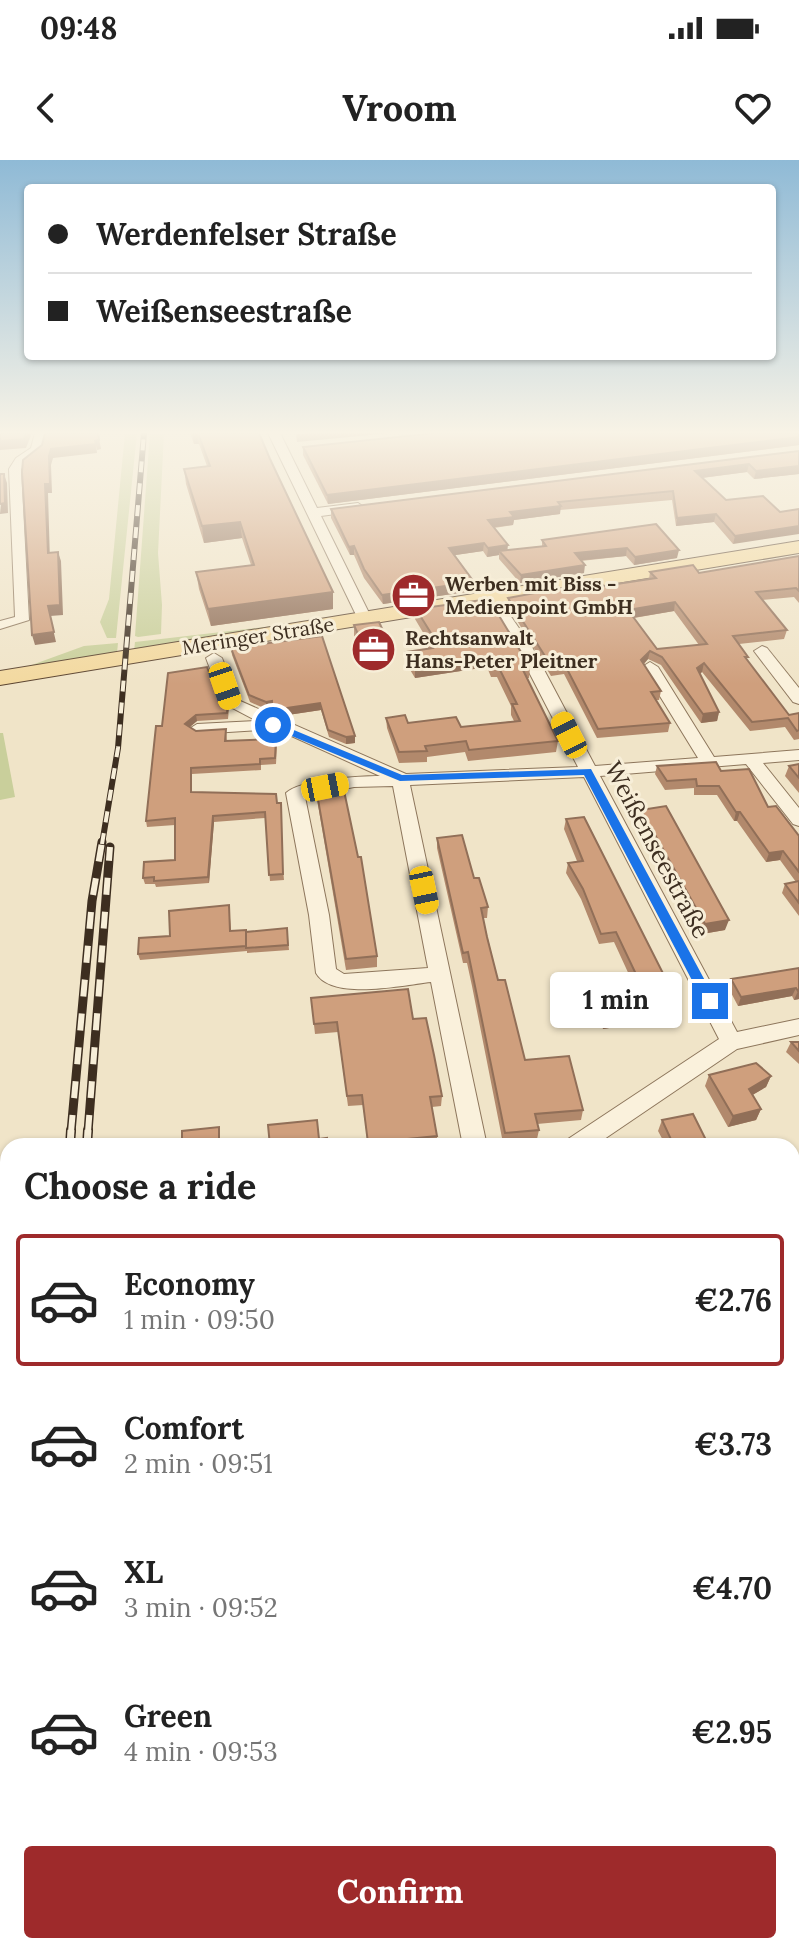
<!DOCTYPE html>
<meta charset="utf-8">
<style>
:root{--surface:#fff;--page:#f2f2f2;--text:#222;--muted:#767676;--line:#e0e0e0;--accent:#9e2a2b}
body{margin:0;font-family:Lora,serif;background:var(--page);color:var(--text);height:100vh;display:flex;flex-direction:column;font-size:30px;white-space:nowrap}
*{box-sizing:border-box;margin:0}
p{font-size:26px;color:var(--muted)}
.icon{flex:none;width:44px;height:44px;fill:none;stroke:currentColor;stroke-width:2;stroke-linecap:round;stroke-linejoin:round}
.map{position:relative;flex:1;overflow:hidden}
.side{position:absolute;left:0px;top:978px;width:800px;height:816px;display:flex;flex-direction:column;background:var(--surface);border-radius:24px 24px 0 0;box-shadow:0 2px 6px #0004}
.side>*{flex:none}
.hud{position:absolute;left:24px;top:24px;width:752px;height:176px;border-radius:8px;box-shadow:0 2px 6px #0004;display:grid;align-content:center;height:176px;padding:0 24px;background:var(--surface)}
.end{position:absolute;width:36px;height:36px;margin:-18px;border:10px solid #1a73e8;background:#fff;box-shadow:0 0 0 4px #fff}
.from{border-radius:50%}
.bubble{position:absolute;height:56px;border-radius:8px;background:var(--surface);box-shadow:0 2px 6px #0004;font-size:26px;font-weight:700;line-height:56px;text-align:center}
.car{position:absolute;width:24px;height:48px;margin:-24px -12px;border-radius:10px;box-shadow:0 0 6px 2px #0007;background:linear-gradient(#f5c518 24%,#345 0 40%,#f5c518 0 76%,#345 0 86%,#f5c518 0)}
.hud b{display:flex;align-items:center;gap:28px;height:76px;font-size:30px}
.hud b+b{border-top:2px solid var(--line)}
.hud i{width:20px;height:20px;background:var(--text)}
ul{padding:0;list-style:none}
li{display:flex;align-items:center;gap:24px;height:132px;margin:0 16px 12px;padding:0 8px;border:4px solid transparent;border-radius:8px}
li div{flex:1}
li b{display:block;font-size:30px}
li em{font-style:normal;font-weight:700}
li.selected{border-color:var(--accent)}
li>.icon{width:72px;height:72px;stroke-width:1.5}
h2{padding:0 24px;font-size:36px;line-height:96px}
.button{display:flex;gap:16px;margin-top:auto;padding:16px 24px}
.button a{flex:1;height:92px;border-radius:8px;background:var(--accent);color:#fff;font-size:32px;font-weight:700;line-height:92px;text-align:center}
.status{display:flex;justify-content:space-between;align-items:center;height:56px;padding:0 40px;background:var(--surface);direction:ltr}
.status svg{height:22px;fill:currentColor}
header{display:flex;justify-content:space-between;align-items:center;height:104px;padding:0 24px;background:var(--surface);font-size:36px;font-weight:700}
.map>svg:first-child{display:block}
.green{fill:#c9cf9b}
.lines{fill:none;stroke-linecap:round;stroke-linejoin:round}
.street-casing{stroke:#8d765c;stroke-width:2}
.primary-casing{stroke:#5b4430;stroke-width:2}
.street{fill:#faf1dc;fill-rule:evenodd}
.primary{fill:#f3d9a0;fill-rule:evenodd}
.rail-far3-casing{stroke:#3d2e20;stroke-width:6}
.rail-far2-casing{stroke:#3d2e20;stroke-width:9}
.rail-far1-casing{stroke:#3d2e20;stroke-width:10}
.rail-casing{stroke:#3d2e20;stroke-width:12}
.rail-far3{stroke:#f7eed8;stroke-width:4;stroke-dasharray:11;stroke-linecap:butt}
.rail-far2{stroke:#f7eed8;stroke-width:6;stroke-dasharray:17;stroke-linecap:butt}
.rail-far1{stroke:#f7eed8;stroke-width:7;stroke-dasharray:21;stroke-linecap:butt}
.rail{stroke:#f7eed8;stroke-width:9;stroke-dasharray:27;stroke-linecap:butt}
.wall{fill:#b2896c;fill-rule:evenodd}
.shaded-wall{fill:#916f58}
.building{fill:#cf9f7d;stroke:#916f58;stroke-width:2;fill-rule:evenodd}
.route{fill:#1a73e8}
.labels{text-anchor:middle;stroke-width:6;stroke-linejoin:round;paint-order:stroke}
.far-poi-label{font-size:20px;font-weight:bold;fill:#3d2e20;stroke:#f7eed8;text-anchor:start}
.far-street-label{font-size:20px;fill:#3d2e20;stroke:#f7eed8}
.street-label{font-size:24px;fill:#3d2e20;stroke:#f7eed8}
</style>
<div class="status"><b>09:48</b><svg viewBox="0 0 49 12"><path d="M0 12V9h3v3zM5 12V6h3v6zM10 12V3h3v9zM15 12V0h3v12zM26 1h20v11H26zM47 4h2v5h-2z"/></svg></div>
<header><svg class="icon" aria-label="back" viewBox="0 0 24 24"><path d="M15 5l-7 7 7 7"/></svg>Vroom<svg class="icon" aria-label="heart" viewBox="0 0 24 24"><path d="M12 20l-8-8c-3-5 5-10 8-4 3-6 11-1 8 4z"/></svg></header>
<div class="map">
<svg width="799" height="1794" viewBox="0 0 799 1794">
<rect width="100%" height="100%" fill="#f0e4c8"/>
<!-- green -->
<g class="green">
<path d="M125,273H137L116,478H107L100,462L109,439Z"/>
<path d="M150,273H164L158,393L162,445L161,474L138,477L135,476Z"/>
<path d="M325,460L134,491L135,482Z"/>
<path d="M118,483L117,493L29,506L84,486Z"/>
<path d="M0,573H3L15,637L0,640Z"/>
<path d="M8,1237V1455L0,1524V1278Z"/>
</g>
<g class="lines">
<defs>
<g id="street">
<path d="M35,273H47L41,293L21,309L29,460L0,469V461L15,457L9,309L16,298L31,288Z"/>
<path d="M268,273H280L317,348L358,343L364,347L358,351L321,356L372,459L370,462H360L358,459Z"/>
<path d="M491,434L496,435L532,487L595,606L698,598L642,507L650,502L658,507L714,597L799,590V600L763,603L799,648V666L793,664L746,604L600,616L737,872L799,859V875L737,889L594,986H564L568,979L719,879L584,617L410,625L487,986H463L431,822C403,825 332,841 316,813L309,755L286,633C299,620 359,616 380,616L276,569L197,574L189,569L197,564L257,561L223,543L206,498L214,493L222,498L238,540L406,614L578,607L516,487L484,438ZM393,626L428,808L344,814L336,809L329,755L305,637L354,627Z"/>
<path d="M762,486L767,488L799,528V544L793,542L754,491Z"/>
<path d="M8,1086V1108L0,1109V1087Z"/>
<path d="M119,1786H156L153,1794H116Z"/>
<path d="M212,1786H248L245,1794H209Z"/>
</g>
<path id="primary" d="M799,381V393L0,525V511Z"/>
</defs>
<!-- street casing -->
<use href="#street" class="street-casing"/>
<!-- primary casing -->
<use href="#primary" class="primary-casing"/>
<!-- street -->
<use href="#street" class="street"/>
<!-- primary -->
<use href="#primary" class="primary"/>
<defs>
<path id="rail-far3" d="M102,684L118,588L144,273"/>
<g id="rail-far2">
<path d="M71,972L92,741L102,682"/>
<path d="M88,972L110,687"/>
</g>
<g id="rail-far1">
<path d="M70,986L71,970"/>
<path d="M87,986L88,970"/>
</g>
<g id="rail">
<path d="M792,1356L799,1334"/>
<path d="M792,1424L799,1400"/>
<path d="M792,1543L799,1517"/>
<path d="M0,1704L8,1626"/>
<path d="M792,1763L799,1724"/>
<path d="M12,1794L13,1786"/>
<path d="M677,1794L679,1786"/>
<path d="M700,1794L702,1786"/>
<path d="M738,1794L740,1786"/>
<path d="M787,1794L788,1786"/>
</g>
</defs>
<!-- rail-far3 casing -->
<use href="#rail-far3" class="rail-far3-casing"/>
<!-- rail-far2 casing -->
<use href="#rail-far2" class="rail-far2-casing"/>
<!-- rail-far1 casing -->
<use href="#rail-far1" class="rail-far1-casing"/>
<!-- rail casing -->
<use href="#rail" class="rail-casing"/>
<!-- rail-far3 -->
<use href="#rail-far3" class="rail-far3"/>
<!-- rail-far2 -->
<use href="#rail-far2" class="rail-far2"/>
<!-- rail-far1 -->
<use href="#rail-far1" class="rail-far1"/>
<!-- rail -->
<use href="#rail" class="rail"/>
</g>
<!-- wall -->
<g class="wall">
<path d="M190,273H259L270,299L333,432V449L211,466L199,429L196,412L251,405L242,378L204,383L186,324L184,309L207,306L199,284H194Z"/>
<path d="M799,273V285L328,344L303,295V287Z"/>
<path d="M799,291V314L754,319L747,312L702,318L726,340L763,336L733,384L714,362L676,366L672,340L560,350V354L514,360L513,365L494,368L508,390L542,386V380L656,364L677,398L634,405L626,396L581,401L584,413L520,423L499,399V395L487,397L483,391L455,395L474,422L473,431L383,444L364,418L354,395H350L331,358V349Z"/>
<path d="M799,396V443L794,437L762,440L787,470L784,479L739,484L747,500L789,555L799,553V579L794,580L785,567L750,571L702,512L700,514L719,552L717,561L701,563L661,505L648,499L644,504L661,531L659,540H656L670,563L668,572L597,578L564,514L551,516L508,446V438L604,426L649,419L650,412L699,413ZM674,451L699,485L657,489L634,458Z"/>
<path d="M416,449L530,507L529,518H527L558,581L556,592L468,601L465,592L427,597V602L399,603L387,568L386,558L408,563L461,567L514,561L511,555V546L497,517H491L487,507L415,518L406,503V492L428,489V481L415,459Z"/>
<path d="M354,465L392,490V501L366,504L354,476Z"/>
<path d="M322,476L355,583L346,584L329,577L321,550L281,556L273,552V548L266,549L250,542L232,495L231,488Z"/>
<path d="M219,538L229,549L228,559L197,561L190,567L196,571L226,569L227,581L277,585L276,604L261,605V610L192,614V632L276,634L284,720L270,721L265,658L214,662L209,723L156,727L155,724H145L143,718L175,700V665L147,667L146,661L162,566Z"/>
<path d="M799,604V633L785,616L789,606Z"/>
<path d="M657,606L721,611L768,647L799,676V756L782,733L785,724L796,722L780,700L766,702L737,661H734L717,635H694V628L665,630L655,614Z"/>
<path d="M316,628L377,796V807L346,810L317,639Z"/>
<path d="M641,650L725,770L702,774L639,660Z"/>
<path d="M566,659L677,857L603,869L594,848L596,838L637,832L614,782L599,784L581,739L566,713L568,703L577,701L564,669Z"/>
<path d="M437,678L474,718L488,747L487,758H483L498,820L525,900L583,950L581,960L537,964L539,970L537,979L503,983L472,826L467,803H463L437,688Z"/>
<path d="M229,745L231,771L246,772L287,768L289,790L247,793V791L140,800L138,794L170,776Z"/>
<path d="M799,808V839L794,840L792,836L738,846L728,827L731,819Z"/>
<path d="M311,838L413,859L442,936L441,946L432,947L437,976V985L368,986L363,945L348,946L338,872L315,874Z"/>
<path d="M791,882H799V904L786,892Z"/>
<path d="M709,915L771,916L766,927L752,935L761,949L756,960L728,967L705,926Z"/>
<path d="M662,960L709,986H666L658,971Z"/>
</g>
<!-- shaded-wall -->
<g class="shaded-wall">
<path d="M26,273H32L26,288L0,290V281Z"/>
<path d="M98,273L101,289L97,290L95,281Z"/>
<path d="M192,273H197L199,284H194Z"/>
<path d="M310,273H391L297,282L296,274Z"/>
<path d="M799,277V285L328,344L327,335Z"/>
<path d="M96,284L97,293L53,298L51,305L52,333H48L50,402L48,393L45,324L51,289Z"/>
<path d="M749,304L747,312L693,319L695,311Z"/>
<path d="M799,306V314L754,319L756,311Z"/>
<path d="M4,314L7,323L8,353L0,354Z"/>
<path d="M561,346L560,354L514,360L513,365L488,368V360L510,352Z"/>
<path d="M716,354L714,362L676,366L677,358Z"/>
<path d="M240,362L242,378L204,383L202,366Z"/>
<path d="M799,366V374L733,384L735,376Z"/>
<path d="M484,383L483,391L449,396V388Z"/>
<path d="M508,385L507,393L499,391V395L487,397L488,388Z"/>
<path d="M354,386V395H350L349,387Z"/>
<path d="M627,388L626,396L574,401L575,393Z"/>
<path d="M679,390L677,398L634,405L635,397Z"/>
<path d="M58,392L61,401L63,455L50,456L56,482L35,485L32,475Z"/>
<path d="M585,405L584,413L520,423L521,415Z"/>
<path d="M474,422L473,431L383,444L382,435Z"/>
<path d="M333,432V449L211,466L208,449Z"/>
<path d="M675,442L674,451L626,459L628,450Z"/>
<path d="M392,490V501L366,504V493Z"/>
<path d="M650,491L648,499L639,509L641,500Z"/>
<path d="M487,496V507L415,518V508Z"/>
<path d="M704,503L702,512L695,517L697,508Z"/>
<path d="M272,541L273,548L266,549V542Z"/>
<path d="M320,543L321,550L281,556L280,549Z"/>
<path d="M719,552L717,561L701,563L703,554Z"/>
<path d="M196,555L197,561L186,570L185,564Z"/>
<path d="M355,576V583L346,584V577Z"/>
<path d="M736,652H740L737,661H734Z"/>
<path d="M213,656L214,662L209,723L208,717Z"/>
<path d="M783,691L780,700L766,702L769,693Z"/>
<path d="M729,760L725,770L702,774L705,764Z"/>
<path d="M796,828L792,836L738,846L741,837Z"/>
<path d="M798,831H799V839L794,840Z"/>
<path d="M680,847L677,857L603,869L605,859Z"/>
<path d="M771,916L766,927L744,940L749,929Z"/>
<path d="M761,949L756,960L728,967L733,956Z"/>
</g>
<!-- building -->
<g class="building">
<path d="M0,273H26L24,279L0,281Z"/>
<path d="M45,273H98L99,280L95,281L96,284L51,289L49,296L50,324H45L48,393L58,392L60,445L48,446L54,472L32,475L22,312L23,300L42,285Z"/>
<path d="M198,273H259L270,299L333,432L208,449L196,412L254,405L240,362L202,366L184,309L210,306Z"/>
<path d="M435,273H799V277L327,335L303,287Z"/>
<path d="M799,291V306L756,311L749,304L695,311L726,340L763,336L780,352L799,349V366L735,376L716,354L677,358L673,331L558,342L561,346L510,352L514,357L488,360L508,385L488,388L484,383L449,388L474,422L382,435L364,409L354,386L349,387L331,349Z"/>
<path d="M0,314H4L5,343L0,344Z"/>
<path d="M656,364L679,390L635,397L627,388L575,393L585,405L521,415L499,391L546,386L542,380Z"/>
<path d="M799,396V431L796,428L756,432L787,470L733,476L748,497H745L789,555L799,553V570L797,571L788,558L752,562L704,503L697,508L719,552L703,554L662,497L650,491L641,500L661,531L651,532L670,563L598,569L565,505L552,507L508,438L599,421L604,426L656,418L650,412L693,405L699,413ZM675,442L707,484L657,489L628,450Z"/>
<path d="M489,439L530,507L522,508L558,581L469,590L466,581L425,586L427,591L399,592L386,558L405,555L408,563L456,557L461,567L520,561L512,544H517L498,506H492L487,496L415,508L406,492L433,488L428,479L434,478L416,449Z"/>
<path d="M379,462L392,490L366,493L354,465Z"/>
<path d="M322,476L355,576L346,577L328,570L320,543L280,549L272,545V541L266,542L249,535L231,488Z"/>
<path d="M207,507L219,538L228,543L227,553L196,555L185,564L196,571L226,569L225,581L276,579L275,598L260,599V604L191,608V632L276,634L277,643H281L283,714L269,715L265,652L213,656L208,717L154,721V717L143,718L144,702L175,700V658L146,661L156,566H162L168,513Z"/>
<path d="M716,602L721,611L749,609L768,647L776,646L799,676V712L783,691L769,693L740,652H736L719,626H697L696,619L667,621L657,606Z"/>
<path d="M799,604V618L789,606Z"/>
<path d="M343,626L358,697H361L377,796L346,799L316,628Z"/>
<path d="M666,646L729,760L705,764L641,650Z"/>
<path d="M584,657L680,847L605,859L596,838L644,831L616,772L601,774L583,729L568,703L583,701L566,659Z"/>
<path d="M462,675L474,718H479L488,747L481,748L487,777L498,820H505L525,900L569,896L583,950L535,954L539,970L505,973L468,792L463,793L437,678Z"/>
<path d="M799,721V743L785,724Z"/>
<path d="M229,745L230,771L246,770V786L138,794L139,778L170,776L169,751Z"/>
<path d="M287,768L288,785L246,788V772Z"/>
<path d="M799,808V831H798L796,828L741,837L731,819Z"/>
<path d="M408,829L413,859L426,858L434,895L442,936L430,937L437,976L368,983L362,935L347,936L337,862L314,864L311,838Z"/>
<path d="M791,882H799V891Z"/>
<path d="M756,903L771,916L749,929L761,949L733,956L709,915Z"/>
<path d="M693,954L709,986H674L662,960Z"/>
<path d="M317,960L319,979L327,978V986H270L268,965Z"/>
<path d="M219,967V986H182V971Z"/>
<path d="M276,1786H304L306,1794H264Z"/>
<path d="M357,1786H510L514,1794H361Z"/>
</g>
<!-- sky -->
<linearGradient id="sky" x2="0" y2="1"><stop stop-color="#8fbad6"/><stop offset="0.52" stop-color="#f8f3e6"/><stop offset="1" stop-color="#f8f3e6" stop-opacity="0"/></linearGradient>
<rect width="799" height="524" fill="url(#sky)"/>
<!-- route -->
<path class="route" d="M270,563H277L402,615L591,609L716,841L714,845H705L584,615L400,621L270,567Z"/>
<!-- icons -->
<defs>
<symbol id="office-disc" viewBox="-11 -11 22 22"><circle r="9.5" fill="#9e2a2b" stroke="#f7eed8"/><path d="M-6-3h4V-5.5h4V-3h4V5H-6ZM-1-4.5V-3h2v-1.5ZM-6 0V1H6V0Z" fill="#fff"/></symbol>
</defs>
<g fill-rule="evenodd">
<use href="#office-disc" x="388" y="410" width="51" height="51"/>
<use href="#office-disc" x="348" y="464" width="51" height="51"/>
</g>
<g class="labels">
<!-- far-poi labels -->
<g class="far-poi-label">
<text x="445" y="431">Werben mit Biss -<tspan x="445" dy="23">Medienpoint GmbH</tspan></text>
<text x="405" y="485">Rechtsanwalt<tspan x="405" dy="23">Hans-Peter Pleitner</tspan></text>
</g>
<!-- far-street labels -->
<g class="far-street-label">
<text transform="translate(258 476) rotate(-9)" y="7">Meringer Straße</text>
</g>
<!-- street labels -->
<g class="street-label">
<text transform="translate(657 690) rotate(62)" y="8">Weißenseestraße</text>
</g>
</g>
</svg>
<i class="end from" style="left:273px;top:565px"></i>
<i class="end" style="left:710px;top:841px"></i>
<div class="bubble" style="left:550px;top:812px;width:132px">1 min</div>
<i class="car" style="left:225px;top:526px;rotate:161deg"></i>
<i class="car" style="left:569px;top:575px;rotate:333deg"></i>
<i class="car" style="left:325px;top:627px;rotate:79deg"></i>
<i class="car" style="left:424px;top:730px;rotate:168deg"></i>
<div class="hud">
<b><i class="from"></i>Werdenfelser Straße</b>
<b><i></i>Weißenseestraße</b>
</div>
<section class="side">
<h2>Choose a ride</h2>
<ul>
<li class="selected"><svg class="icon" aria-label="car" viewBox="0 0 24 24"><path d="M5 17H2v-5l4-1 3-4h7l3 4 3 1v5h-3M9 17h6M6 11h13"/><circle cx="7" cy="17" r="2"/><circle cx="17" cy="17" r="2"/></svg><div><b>Economy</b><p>1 min · 09:50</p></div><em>€2.76</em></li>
<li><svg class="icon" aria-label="car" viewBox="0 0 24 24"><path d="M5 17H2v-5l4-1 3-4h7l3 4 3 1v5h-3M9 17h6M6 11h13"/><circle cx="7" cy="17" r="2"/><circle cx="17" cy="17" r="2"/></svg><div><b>Comfort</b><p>2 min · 09:51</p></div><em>€3.73</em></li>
<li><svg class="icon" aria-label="car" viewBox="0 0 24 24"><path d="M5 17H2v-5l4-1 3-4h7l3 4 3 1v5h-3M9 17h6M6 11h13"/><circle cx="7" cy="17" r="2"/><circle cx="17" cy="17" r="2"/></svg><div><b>XL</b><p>3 min · 09:52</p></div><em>€4.70</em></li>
<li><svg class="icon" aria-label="car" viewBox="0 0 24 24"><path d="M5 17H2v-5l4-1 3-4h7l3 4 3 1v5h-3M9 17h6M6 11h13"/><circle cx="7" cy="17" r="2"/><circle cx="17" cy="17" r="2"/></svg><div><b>Green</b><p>4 min · 09:53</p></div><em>€2.95</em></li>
</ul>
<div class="button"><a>Confirm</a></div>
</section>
</div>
